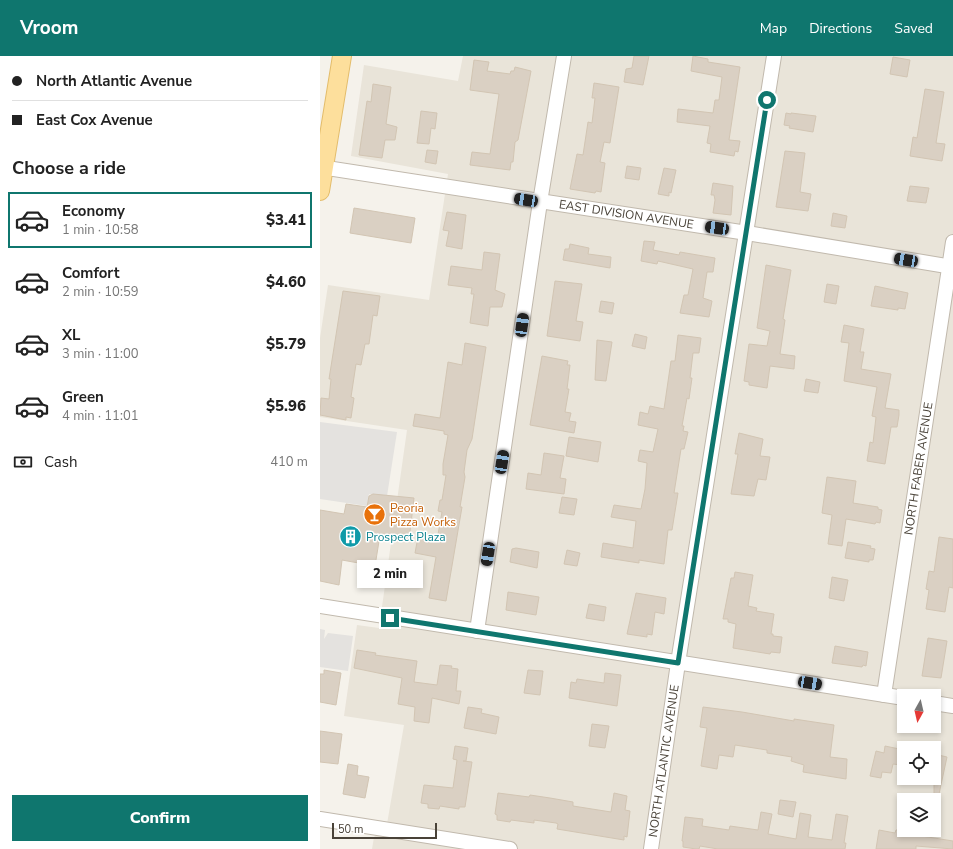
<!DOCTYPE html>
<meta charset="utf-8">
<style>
:root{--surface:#fff;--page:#f2f2f2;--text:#222;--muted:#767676;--line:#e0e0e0;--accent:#0f766e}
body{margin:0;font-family:"Nunito Sans",sans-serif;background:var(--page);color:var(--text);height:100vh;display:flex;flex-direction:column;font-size:15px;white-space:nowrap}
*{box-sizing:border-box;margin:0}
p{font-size:13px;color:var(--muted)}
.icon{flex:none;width:22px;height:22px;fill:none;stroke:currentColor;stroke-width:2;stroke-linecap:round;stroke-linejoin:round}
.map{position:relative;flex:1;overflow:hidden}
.details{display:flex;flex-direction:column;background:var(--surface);width:320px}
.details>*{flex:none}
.top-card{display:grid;align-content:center;height:88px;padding:0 12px;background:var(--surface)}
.needle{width:26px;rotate:188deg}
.fabs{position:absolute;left:577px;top:633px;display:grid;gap:8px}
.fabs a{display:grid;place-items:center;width:44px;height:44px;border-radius:0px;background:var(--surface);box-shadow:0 2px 6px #0003;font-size:20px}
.scale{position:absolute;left:12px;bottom:10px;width:105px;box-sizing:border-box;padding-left:4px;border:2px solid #494238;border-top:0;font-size:11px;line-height:14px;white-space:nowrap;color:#494238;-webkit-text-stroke:3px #fff;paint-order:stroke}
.end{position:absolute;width:18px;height:18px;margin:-9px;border:5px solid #0f766e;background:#fff;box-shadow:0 0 0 2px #fff}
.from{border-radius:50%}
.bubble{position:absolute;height:28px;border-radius:0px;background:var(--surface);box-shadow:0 2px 6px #0003;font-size:13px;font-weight:800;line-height:28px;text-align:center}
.car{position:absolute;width:12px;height:24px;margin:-12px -6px;border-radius:5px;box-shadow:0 0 3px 1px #0007;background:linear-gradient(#222 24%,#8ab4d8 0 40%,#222 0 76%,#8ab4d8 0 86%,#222 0)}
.top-card b{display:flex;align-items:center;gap:14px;height:38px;font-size:15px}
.top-card b+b{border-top:1px solid var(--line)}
.top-card i{width:10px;height:10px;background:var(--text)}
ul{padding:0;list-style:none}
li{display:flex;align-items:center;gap:12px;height:56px;margin:0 8px 6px;padding:0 4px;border:2px solid transparent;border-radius:0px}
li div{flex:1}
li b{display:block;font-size:15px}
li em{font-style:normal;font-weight:800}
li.active{border-color:var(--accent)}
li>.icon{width:36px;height:36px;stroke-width:1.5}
h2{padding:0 12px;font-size:18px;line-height:48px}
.pay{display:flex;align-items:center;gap:10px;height:44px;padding:0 12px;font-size:15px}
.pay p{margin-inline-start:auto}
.button{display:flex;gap:8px;margin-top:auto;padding:8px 12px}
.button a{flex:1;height:46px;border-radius:0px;background:var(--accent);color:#fff;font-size:16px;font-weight:800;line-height:46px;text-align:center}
header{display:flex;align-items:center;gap:24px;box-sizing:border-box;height:56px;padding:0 20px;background:var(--accent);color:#fff}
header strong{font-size:19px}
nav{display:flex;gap:22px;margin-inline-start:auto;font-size:14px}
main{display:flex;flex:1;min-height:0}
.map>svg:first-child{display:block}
.residential{fill:#e9e4d9;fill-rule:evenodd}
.parking{fill:#e4e2df}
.building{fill:#dad0c3;stroke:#d2c5b3}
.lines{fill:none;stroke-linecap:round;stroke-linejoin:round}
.minor-casing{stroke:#c1b9ad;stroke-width:16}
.major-casing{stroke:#e3bc6a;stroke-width:20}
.minor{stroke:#fff;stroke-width:14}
.major{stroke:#fddf9c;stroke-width:18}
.route{stroke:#0f766e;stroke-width:5}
.labels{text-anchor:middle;stroke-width:3;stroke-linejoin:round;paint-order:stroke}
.street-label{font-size:12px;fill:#494238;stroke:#fff}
.food-label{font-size:12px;fill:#c56008;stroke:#fff;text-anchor:start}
.culture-label{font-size:12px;fill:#0d838f;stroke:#fff;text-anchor:start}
</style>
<header>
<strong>Vroom</strong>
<nav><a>Map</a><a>Directions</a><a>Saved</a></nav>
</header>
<main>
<section class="details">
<div class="top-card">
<b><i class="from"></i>North Atlantic Avenue</b>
<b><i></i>East Cox Avenue</b>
</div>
<h2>Choose a ride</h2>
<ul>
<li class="active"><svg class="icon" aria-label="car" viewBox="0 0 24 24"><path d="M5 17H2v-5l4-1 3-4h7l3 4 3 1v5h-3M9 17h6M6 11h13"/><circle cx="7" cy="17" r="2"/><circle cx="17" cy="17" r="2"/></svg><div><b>Economy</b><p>1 min · 10:58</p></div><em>$3.41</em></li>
<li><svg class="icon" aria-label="car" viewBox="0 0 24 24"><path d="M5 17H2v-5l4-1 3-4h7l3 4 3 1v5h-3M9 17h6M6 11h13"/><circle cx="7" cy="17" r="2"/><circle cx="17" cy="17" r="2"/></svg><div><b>Comfort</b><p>2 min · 10:59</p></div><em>$4.60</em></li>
<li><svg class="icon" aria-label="car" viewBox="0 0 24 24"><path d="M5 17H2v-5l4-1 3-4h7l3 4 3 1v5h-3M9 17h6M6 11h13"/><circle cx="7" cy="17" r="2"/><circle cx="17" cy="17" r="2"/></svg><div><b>XL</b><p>3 min · 11:00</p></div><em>$5.79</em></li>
<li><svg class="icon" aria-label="car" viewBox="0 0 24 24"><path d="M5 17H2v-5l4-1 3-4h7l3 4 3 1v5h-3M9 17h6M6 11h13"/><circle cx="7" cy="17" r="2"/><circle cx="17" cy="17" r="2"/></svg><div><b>Green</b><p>4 min · 11:01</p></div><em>$5.96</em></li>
</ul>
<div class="pay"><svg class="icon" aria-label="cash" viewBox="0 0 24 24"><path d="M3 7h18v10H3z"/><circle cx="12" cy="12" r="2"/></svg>Cash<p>410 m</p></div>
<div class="button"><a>Confirm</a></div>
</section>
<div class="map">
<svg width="633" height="793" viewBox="0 0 633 793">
<rect width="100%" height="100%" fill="#f5f2eb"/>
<!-- residential -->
<path class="residential" d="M143,0H633V793H52L54,781L67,768L84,669L24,660L37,569L59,572L87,374L0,361V282L8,229L109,244L128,118L31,100L44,9L138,25ZM584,640H614V670H584ZM584,692H614V722H584ZM584,744H614V774H584Z"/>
<!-- parking -->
<g class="parking">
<path d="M0,366L77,376L67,440L49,438L47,450L0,443Z"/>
<path d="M0,573L5,574L4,583L8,577L33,580L28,615L0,611Z"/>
</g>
<!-- building -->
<g class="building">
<path d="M314,0H329L323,29L304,26L306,13L312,12Z"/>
<path d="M373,0L388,3V6L420,11L409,84L420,85L418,96L415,95L414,100L390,96L391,88L387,87L390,70L357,66L358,53L393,57L395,44H399L402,21L371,15Z"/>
<path d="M573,1L590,4L587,21L570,18Z"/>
<path d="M154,4L169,6L167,15L190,18L191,15H194L195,11L211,15L198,84L195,86L193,106H191L190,114L150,109L152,96L170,98L179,38L150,34Z"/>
<path d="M274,27L299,31L290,87L284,86L280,106L285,107L281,136L276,135L275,137L250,133L257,98L263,99L268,66L272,67L275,42H272Z"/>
<path d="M53,28L71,31L66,68L77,71L75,84H65L62,102L39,99L47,45L51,46Z"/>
<path d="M605,33L624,36L616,87L625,88L622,105L590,100L593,81L597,82Z"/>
<path d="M101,55L117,57L115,73L111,72L109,88L97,87Z"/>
<path d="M466,57L471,58V57L496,60L493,76L469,72L470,70L464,69Z"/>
<path d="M107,94L118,95L116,108L105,106Z"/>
<path d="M465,95L485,97L480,136L491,138L488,155L456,151Z"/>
<path d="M307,110L321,112L319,124L305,122Z"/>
<path d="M344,112L356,114L351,137L349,136V140L338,138Z"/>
<path d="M393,127L413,130L411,159L393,157L395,144L394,139H391Z"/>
<path d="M590,130L609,132L606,147L587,145Z"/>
<path d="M34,152L95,162L91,187L30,177Z"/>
<path d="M127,156L146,159L142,193L126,190L129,175L123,174Z"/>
<path d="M513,157L527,160L525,172L511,170Z"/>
<path d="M324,185L335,186L333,194L359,199L360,196L395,202L393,216H387L383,242L392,245L389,261L360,257L364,239H368L373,213L338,205L337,208L321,205Z"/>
<path d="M250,188L269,192L268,198L291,201L290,212L243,204L245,193H249Z"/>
<path d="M164,196L180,198L175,234L185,238L182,251H170L168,270L150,267L154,238H151L152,232L128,229L131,210L162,214Z"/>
<path d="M446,209L471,214L463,263L465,264L460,298L475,300L474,313L450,310L447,332L429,329V326L424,325L429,288L447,290L450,275L437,272Z"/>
<path d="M235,225L262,228L256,265L263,266L260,285L227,280Z"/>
<path d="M507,228L519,230L516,248L504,246Z"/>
<path d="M555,230L588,237L585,253L578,252V254L551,250Z"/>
<path d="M23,235L60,240L57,260L53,259L49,288H45L41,309L36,308L31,341L34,342L31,362L26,361V364L0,359L1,342L9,343L11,323H9Z"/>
<path d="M281,245L294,247L292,258L279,256Z"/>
<path d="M524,269L544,273L540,296H544L541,313L571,318L565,352L579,354V359L577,371H571L565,408L547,405L550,386L553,387L556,361L552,360L557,331L524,325L529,287L521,286Z"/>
<path d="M315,278L327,281L325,293L312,290Z"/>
<path d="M358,279L381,282L379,297H373L370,322H372L369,343L367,342L362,370H364L363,375L368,376L364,393H361L354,437H358L352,474H348L344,508L319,504V507L281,501L283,487L313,492L316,465L291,461L294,449L321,453L325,433L327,407L318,405L320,394L333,396L338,373L318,369L320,356L328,358L330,350L344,353L351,305H355Z"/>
<path d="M277,284L292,286L286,325L275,324Z"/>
<path d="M145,287L166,291L152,383L147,394L144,416L145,421L140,451H142L126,545L109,542L116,501L95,497L98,481L117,484L122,456L118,455L120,444H122L126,419H123V408L128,379L124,378V375L93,370L95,358L120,362L128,306L142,309Z"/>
<path d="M222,300L248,305L247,309H250L247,333H249L245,356L251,357L249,365L256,366L254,377L210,369Z"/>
<path d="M486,323L500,326L498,337L484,335Z"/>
<path d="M419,377L443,383L440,400L450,401L446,424L438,423L434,440L411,438L418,398H415Z"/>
<path d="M249,381L281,386L278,406L246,400Z"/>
<path d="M224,397L244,400L240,422L246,423L244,438L206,433L208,417L221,419Z"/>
<path d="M507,421L536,425L533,447L558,451V453L562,454L560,467L556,466L555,468L526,463L522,490L508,488L512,459L502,457Z"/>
<path d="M53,438L94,442L89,484L60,479L55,510L22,504L19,529L0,525V454L24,458L26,448L47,451L49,440Z"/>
<path d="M242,441L257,443L254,459L239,457Z"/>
<path d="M619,481L633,483V532L629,531L625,556L606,553L609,534L606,533L609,515L614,516Z"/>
<path d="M528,486L551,490L550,492L555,493L553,504H549V506L525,502Z"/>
<path d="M196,492L219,496L217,512L190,506L192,493Z"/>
<path d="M247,494L260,497L257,510L244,508Z"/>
<path d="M415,516L433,519L428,550L437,552L436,555L454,558L451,578H453V580L462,581L460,597L451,596L450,598L413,592L416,568L408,566V563H403L411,522H414Z"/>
<path d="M512,521L528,524L524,545L509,542Z"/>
<path d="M188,536L219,541L216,559L186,554Z"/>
<path d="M316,537L346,542L344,558L335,556L332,579L327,578V581L307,578Z"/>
<path d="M269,548L286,551L284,565L266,562Z"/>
<path d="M608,582L627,585L621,622L602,620Z"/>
<path d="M515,590L548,596L546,610L543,609L542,611L512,607Z"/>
<path d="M37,594L56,597L55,599L97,605L94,626L117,629L120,609L132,610L131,612L138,613L136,635H141L139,648L112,642L109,667L94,665L95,651L78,648L82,622L34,612Z"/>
<path d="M4,614L21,617L16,649L0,646V618H4Z"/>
<path d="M208,614L223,615L220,639L204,637Z"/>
<path d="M285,617L301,619L297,650L249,642L251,626L256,627L257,623L284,627Z"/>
<path d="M148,651L162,653L161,657L179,661L176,678L144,672Z"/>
<path d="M383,651L422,656L474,665V663L514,669L510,701L527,703L526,723L483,716L484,709L471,705L472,701L447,697V694L415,689L413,701L399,699L397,713L381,710L387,672L380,671Z"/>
<path d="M272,668L289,670L285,692L269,690Z"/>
<path d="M0,675L22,678L18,708L0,706Z"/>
<path d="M135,690L148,692L146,705H143L152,706L145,751H139V753L120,750L119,753L108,752V748L101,747L104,729L133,732L137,704L133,703Z"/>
<path d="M565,690L584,694L581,709L573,708L571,717L562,716L561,722L550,720L556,695L564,697Z"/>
<path d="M614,698L627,701L619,738H614Z"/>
<path d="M28,708L38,710L37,719L49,721L45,742L23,738Z"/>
<path d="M178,737L209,741L210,739L230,742L253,746V750L291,756L294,737L307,740L305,754L310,755L307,781L304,780V784L237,773L238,768L236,767L214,764V767L191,764L190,766L177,764V759L175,758Z"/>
<path d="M460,744L476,746L473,761L458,758Z"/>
<path d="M441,756L452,758L448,778L476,783L480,757L491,759L488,781L512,784L516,758L528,760L524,787H526L525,793H398L380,790L379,793H376L363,791V785H362L365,761L383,763L382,770L409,774L410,770L438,774Z"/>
<path d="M559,774L575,777L576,774H589V778L633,785V793L596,790V793H556Z"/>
</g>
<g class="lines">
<defs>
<g id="minor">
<path id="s1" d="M0,111L427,177L633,211"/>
<path d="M0,550L584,642"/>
<path d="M157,575L220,146L244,0"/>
<path id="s2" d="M564,639L633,186"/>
<path d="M614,647L633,650"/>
<path d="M0,763L190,793"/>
<path id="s3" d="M331,793L358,607L454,0"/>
</g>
<path id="major" d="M0,135L22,0"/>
</defs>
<!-- minor casing -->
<use href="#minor" class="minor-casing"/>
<!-- major casing -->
<use href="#major" class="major-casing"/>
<!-- minor -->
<use href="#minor" class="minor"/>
<!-- major -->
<use href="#major" class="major"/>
</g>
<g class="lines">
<!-- route -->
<path class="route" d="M70,562L358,607L447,44"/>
</g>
<!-- icons -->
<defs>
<symbol id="bar-disc" viewBox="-11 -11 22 22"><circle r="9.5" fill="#e8710a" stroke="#fff"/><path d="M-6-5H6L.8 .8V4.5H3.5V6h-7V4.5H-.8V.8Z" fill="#fff"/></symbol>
<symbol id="building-disc" viewBox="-11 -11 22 22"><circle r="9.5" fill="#0f9aa8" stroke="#fff"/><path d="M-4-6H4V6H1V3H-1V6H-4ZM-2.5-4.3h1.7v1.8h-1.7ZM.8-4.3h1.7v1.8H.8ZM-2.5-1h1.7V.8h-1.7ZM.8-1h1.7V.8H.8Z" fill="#fff"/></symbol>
</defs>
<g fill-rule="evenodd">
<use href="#bar-disc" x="42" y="446" width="25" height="25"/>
<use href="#building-disc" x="18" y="468" width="25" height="25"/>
</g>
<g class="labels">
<!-- street labels -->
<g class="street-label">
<text dy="4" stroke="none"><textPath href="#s1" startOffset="310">EAST DIVISION AVENUE</textPath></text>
<text dy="4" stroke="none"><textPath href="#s2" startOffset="229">NORTH FABER AVENUE</textPath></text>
<text dy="4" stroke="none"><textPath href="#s3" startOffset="89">NORTH ATLANTIC AVENUE</textPath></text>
</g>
<!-- food labels -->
<g class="food-label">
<text x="70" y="456">Peoria<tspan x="70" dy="14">Pizza Works</tspan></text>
</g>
<!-- culture labels -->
<g class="culture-label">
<text x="46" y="485">Prospect Plaza</text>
</g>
</g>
</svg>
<div class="fabs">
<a><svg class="needle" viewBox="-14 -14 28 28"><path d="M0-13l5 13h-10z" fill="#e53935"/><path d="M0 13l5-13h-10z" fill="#767676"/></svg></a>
<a><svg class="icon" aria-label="locate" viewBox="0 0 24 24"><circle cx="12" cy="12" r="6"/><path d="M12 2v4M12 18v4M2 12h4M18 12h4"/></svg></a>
<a><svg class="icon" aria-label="layers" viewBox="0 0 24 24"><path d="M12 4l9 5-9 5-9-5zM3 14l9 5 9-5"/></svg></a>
</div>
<div class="scale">50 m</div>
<i class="end from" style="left:447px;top:44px"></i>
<i class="end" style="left:70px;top:562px"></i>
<div class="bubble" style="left:37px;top:504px;width:66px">2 min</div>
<i class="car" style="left:206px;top:144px;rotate:279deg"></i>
<i class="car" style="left:397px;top:172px;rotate:278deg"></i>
<i class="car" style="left:586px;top:204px;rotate:280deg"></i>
<i class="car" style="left:202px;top:269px;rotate:8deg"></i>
<i class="car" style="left:182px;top:406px;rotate:9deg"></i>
<i class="car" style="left:168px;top:498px;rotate:189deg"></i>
<i class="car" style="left:490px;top:627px;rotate:99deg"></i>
</div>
</main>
